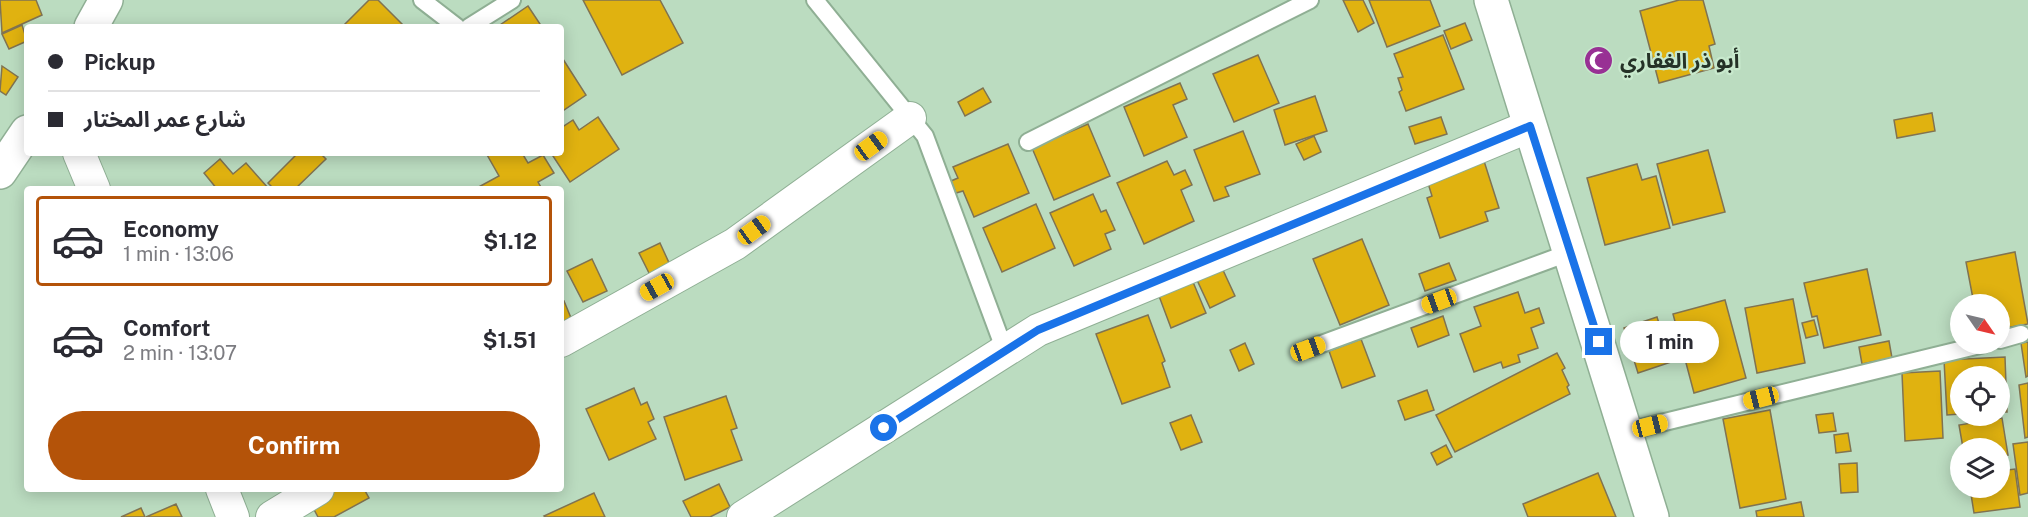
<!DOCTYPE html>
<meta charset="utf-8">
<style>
:root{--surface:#fff;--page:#f2f2f3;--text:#2b2b33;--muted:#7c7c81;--line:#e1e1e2;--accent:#b45309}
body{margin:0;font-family:"Public Sans","Noto Sans Arabic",sans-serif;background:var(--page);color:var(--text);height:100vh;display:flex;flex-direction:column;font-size:22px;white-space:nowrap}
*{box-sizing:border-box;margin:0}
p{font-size:20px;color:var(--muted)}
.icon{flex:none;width:33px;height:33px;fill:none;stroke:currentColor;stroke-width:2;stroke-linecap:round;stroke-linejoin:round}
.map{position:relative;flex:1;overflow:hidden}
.panel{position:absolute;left:24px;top:186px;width:540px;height:306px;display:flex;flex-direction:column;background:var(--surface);border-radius:6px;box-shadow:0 3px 15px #0003}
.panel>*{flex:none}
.hud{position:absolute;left:24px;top:24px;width:540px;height:132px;border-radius:6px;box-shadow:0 3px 15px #0003;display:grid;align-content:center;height:132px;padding:0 24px;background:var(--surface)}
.needle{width:39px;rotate:124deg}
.tools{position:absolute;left:1950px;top:294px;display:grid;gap:12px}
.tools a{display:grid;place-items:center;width:60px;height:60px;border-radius:50%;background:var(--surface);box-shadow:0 3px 15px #0003;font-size:30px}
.end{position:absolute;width:27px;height:27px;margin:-14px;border:8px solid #1a73e8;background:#fff;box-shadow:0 0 0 3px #fff}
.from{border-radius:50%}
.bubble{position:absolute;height:42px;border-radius:21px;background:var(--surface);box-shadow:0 3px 15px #0003;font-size:20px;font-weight:700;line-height:42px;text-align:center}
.car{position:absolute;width:18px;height:36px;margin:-18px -9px;border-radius:8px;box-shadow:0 0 4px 2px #0007;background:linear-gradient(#f5c518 24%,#345 0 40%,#f5c518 0 76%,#345 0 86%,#f5c518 0)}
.hud b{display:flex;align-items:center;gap:21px;height:57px;font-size:22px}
.hud b+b{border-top:2px solid var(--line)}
.hud i{width:15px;height:15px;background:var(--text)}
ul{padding:10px 0 0;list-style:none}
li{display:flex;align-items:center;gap:18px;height:90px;margin:0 12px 9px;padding:0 12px;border:3px solid transparent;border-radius:6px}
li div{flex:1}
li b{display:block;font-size:22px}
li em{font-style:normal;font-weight:700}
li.selected{border-color:var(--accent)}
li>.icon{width:54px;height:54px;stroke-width:1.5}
.button{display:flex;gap:12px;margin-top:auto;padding:12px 24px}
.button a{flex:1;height:69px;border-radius:36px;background:var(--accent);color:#fff;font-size:24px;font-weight:700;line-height:69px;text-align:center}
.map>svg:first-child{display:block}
.building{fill:#e0b210;stroke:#807351;stroke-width:1.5}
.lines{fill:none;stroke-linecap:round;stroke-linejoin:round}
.service-casing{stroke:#8faf94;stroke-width:20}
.minor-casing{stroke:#8faf94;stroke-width:34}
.tertiary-casing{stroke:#8faf94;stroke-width:36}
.service{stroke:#fff;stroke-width:16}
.minor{stroke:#fff;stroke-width:32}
.tertiary{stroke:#fff;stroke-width:33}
.route{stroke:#1a73e8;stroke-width:8}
.labels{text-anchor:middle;stroke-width:4.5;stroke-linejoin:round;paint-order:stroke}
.poi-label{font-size:21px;font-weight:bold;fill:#253227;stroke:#c8e9cd;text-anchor:start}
</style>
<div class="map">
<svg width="2028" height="517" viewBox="0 0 2028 517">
<rect width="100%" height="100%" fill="#bbdcc0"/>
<!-- building -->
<g class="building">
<path d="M0,0H36L42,15L2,33Z"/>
<path d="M369,0H378L405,27H342Z"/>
<path d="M583,0H660L683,43L622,75Z"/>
<path d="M1343,0H1363L1374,23L1358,32Z"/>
<path d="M1369,0H1430L1440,26L1387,47Z"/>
<path d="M1679,0H1703L1715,44L1709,46L1714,68L1659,83L1640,11Z"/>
<path d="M528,6L542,27H497Z"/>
<path d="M1465,23L1472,40L1451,49L1444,31Z"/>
<path d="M22,25L27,41L9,49L2,34Z"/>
<path d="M1443,35L1464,89L1406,111L1399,92L1402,90L1398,78L1403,77L1394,54Z"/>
<path d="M1258,55L1279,103L1234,122L1213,74Z"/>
<path d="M561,56L586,95L561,112Z"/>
<path d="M2,66L18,77L6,95L0,91Z"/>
<path d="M1180,83L1187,99L1173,105L1187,137L1144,156L1124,107Z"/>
<path d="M983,88L991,102L965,116L958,102Z"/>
<path d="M1315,96L1327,131L1285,145L1274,110Z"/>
<path d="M1932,113L1935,131L1897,138L1894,120Z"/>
<path d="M598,117L619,149L570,182L551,153H561V128L573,120L579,130Z"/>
<path d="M1441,117L1447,134L1415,144L1409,127Z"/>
<path d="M1088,124L1110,176L1054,200L1032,148Z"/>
<path d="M1243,131L1260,174L1225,187L1229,196L1214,201L1194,150Z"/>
<path d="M1314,136L1321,152L1304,160L1296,144Z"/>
<path d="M1008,144L1029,193L974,217L963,191L956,193L951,181L958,178L953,167Z"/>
<path d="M1708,150L1725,212L1673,225L1657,164Z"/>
<path d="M298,153H320L326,159L295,189H274L268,183Z"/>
<path d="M486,153H522L528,163L543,155L554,173L538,182L542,189H475L499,176Z"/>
<path d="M220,159L233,174L246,163L269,189H217L204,173Z"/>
<path d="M1167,161L1174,175L1185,170L1192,185L1181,190L1194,221L1144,244L1117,183Z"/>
<path d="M1484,161L1499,208L1485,212L1488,221L1440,238L1427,198L1432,196L1427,180Z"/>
<path d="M1637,164L1642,180L1656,176L1670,228L1605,245L1587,178Z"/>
<path d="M1093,194L1101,212L1106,210L1115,230L1105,234L1111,249L1074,266L1050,213Z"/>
<path d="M1036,204L1055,248L1002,272L983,228Z"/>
<path d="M1362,239L1389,305L1340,325L1313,259Z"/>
<path d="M660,243L670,265L650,275L639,253Z"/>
<path d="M2015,252L2028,324L2000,329V304H1974L1966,262Z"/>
<path d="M592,259L607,291L583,302L567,271Z"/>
<path d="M1449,263L1456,280L1425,291L1419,274Z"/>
<path d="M1222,268L1235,296L1210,308L1197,280Z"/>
<path d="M1867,269L1881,335L1824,348L1817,316L1812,317L1804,283Z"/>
<path d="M1193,282L1206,313L1171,328L1159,296Z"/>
<path d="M1518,292L1525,313L1539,308L1544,323L1531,328L1538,348L1518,355L1520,362L1503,368L1501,362L1474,372L1460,334L1481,326L1474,307Z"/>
<path d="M1793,299L1805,363L1757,373L1745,308Z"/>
<path d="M1725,300L1746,378L1694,393L1673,314Z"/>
<path d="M564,301L571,318L561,323V302Z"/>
<path d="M1148,315L1165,361L1162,363L1170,387L1122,404L1096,334Z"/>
<path d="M1443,316L1449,335L1418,347L1411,328Z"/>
<path d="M1657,317L1671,362L1638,373L1624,328Z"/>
<path d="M1814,320L1818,335L1806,338L1802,323Z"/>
<path d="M1361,339L1375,376L1342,388L1329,351Z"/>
<path d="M1889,341L1892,358L1862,364L1859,347Z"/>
<path d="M2028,342V376L2026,377L2021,343Z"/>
<path d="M1245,343L1254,364L1239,371L1230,350Z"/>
<path d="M1557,353L1565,368L1562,370L1569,385L1567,387L1570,394L1455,452L1436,415Z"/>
<path d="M2005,357L2007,412H2000V376H1960V414L1947,415L1944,360Z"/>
<path d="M1940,371L1943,438L1905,441L1902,373Z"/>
<path d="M2028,383V437L2025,438L2019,385Z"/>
<path d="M634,388L641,405L647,402L654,419L648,422L656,439L609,460L586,409Z"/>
<path d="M1427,390L1434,410L1405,420L1398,401Z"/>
<path d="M726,396L737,428L731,430L742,460L685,480L664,417Z"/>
<path d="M1770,410L1786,499L1740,508L1723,419Z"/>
<path d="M1833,413L1836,431L1819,433L1816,415Z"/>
<path d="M1191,415L1202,442L1181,450L1170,423Z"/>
<path d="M2002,418L2008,455L2000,456V448H1963L1959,425Z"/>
<path d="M1848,433L1851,451L1836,453L1834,435Z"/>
<path d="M2028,442V493L2020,495L2013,444Z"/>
<path d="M1446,445L1452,457L1437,465L1431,453Z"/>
<path d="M1857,463L1858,492L1841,493L1839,464Z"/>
<path d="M2015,469L2020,507L1974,513L1970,488H2000V471Z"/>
<path d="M1598,473L1616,517H1528L1523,504Z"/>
<path d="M719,484L730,507L710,517H691L683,501Z"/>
<path d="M336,489H364L369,498L334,517H318L310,502Z"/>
<path d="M594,493L605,517H545L544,516Z"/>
<path d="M1801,502L1804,517H1757L1756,511Z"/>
<path d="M176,504L182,517H146Z"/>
<path d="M141,508L145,517H121Z"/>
</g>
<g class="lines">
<defs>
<g id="service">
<path d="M422,0L457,27"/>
<path d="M815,0L925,136L1005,351"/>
<path d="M469,27L512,0"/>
<path d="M1028,142L1310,0"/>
<path d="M2000,340L2021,334"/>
<path d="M1308,349L1571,252"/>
<path d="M1628,431L1984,344"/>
</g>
<g id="minor">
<path d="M79,153L94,189"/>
<path d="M561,341L735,244L910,118"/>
<path d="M222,489L233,517"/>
<path d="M272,517L318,489"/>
<path d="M743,517L1038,330L1530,126"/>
</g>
<g id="tertiary">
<path d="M1491,0L1652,517"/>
<path d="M91,27L106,0"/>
<path d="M0,172L27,132"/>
</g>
</defs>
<!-- service casing -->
<use href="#service" class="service-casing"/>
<!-- minor casing -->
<use href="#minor" class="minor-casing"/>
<!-- tertiary casing -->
<use href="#tertiary" class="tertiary-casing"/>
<!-- service -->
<use href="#service" class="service"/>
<!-- minor -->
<use href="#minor" class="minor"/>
<!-- tertiary -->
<use href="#tertiary" class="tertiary"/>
</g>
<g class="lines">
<!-- route -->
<path class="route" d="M884,428L1038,330L1530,126L1599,342"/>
</g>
<!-- icons -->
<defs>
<symbol id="mosque-disc" viewBox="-11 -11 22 22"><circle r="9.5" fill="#983094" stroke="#c8e9cd"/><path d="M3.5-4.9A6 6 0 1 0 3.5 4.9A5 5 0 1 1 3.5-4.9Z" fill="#fff"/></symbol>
</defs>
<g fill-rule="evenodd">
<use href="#mosque-disc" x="1582" y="44" width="33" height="33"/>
</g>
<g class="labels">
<!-- poi labels -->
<g class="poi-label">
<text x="1620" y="68">أبو ذر الغفاري</text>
</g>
</g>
</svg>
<div class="tools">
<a><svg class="needle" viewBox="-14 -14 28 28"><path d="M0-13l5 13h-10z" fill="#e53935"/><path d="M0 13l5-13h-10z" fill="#7c7c81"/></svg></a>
<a><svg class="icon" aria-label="locate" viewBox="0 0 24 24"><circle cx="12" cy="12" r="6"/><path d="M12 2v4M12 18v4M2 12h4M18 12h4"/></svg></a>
<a><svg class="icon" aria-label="layers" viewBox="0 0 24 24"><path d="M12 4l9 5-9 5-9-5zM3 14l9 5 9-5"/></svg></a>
</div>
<i class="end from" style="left:884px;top:428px"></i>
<i class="end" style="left:1599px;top:342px"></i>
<div class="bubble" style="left:1620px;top:321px;width:99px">1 min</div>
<i class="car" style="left:871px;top:146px;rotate:54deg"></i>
<i class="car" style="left:754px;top:230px;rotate:54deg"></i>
<i class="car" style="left:657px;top:287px;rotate:241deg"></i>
<i class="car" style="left:1439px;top:301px;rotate:250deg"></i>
<i class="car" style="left:1308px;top:349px;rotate:70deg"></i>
<i class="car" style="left:1761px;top:398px;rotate:256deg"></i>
<i class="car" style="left:1650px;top:426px;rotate:76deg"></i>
<div class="hud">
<b><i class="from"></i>Pickup</b>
<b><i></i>شارع عمر المختار</b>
</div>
<section class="panel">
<ul>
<li class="selected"><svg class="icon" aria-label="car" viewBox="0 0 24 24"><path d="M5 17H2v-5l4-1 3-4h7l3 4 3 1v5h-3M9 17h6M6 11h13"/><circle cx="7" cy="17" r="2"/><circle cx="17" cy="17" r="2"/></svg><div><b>Economy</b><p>1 min · 13:06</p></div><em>$1.12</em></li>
<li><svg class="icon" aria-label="car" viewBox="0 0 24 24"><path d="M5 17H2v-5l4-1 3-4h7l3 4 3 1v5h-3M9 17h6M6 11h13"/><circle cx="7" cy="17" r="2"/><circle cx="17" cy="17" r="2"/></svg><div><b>Comfort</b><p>2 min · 13:07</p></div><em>$1.51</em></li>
</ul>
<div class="button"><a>Confirm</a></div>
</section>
</div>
